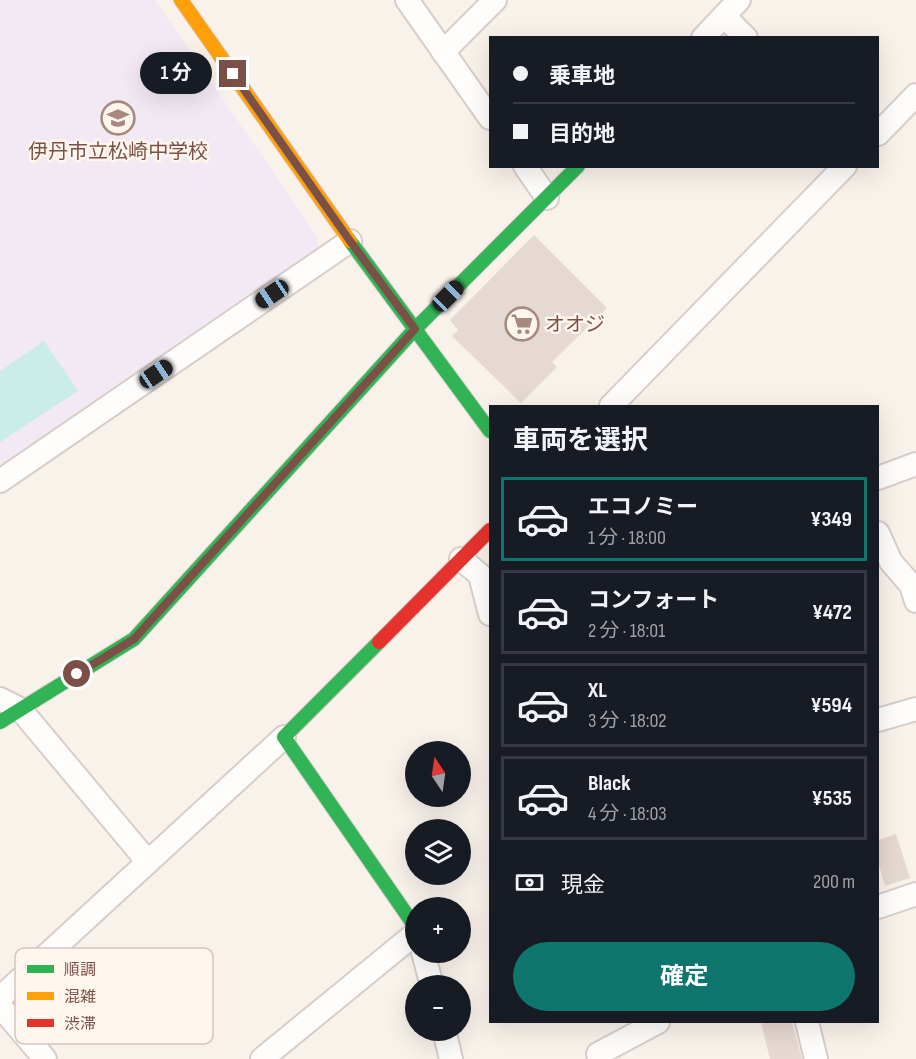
<!DOCTYPE html>
<html lang="ja">
<meta charset="utf-8">
<style>
:root{--surface:#171b24;--page:#20242c;--text:#f1f3f6;--muted:#9ea1a6;--line:#363941;--accent:#0f766e}
body{margin:0;font-family:"Sofia Sans Condensed","Noto Sans JP",sans-serif;background:var(--page);color:var(--text);height:100vh;display:flex;flex-direction:column;font-size:22px;white-space:nowrap}
*{box-sizing:border-box;margin:0}
p{font-size:20px;color:var(--muted)}
.icon{flex:none;width:33px;height:33px;fill:none;stroke:currentColor;stroke-width:2;stroke-linecap:round;stroke-linejoin:round}
.map{position:relative;flex:1;overflow:hidden}
.sheet{position:absolute;left:489px;top:405px;width:390px;height:618px;display:flex;flex-direction:column;background:var(--surface);border-radius:0px;box-shadow:0 6px 24px #0002}
.sheet>*{flex:none}
.banner{position:absolute;left:489px;top:36px;width:390px;height:132px;border-radius:0px;box-shadow:0 6px 24px #0002;display:grid;align-content:center;height:132px;padding:0 24px;background:var(--surface)}
.needle{width:39px;rotate:347deg}
.fabs{position:absolute;left:405px;top:741px;display:grid;gap:12px}
.fabs a{display:grid;place-items:center;width:66px;height:66px;border-radius:50%;background:var(--surface);box-shadow:0 6px 24px #0002;font-size:30px}
.end{position:absolute;width:27px;height:27px;margin:-14px;border:8px solid #7b5147;background:#fff;box-shadow:0 0 0 3px #fff}
.from{border-radius:50%}
.bubble{position:absolute;height:42px;border-radius:21px;background:var(--surface);box-shadow:0 6px 24px #0002;font-size:20px;font-weight:700;line-height:42px;text-align:center}
.car{position:absolute;width:18px;height:36px;margin:-18px -9px;border-radius:8px;box-shadow:0 0 4px 2px #0007;background:linear-gradient(#222 24%,#8ab4d8 0 40%,#222 0 76%,#8ab4d8 0 86%,#222 0)}
.banner b{display:flex;align-items:center;gap:21px;height:57px;font-size:22px}
.banner b+b{border-top:2px solid var(--line)}
.banner i{width:15px;height:15px;background:var(--text)}
ul{padding:0;list-style:none}
li{display:flex;align-items:center;gap:18px;height:84px;margin:0 12px 9px;padding:0 12px;border:3px solid var(--line);border-radius:0px}
li div{flex:1}
li b{display:block;font-size:22px}
li em{font-style:normal;font-weight:700}
li.on{border-color:var(--accent)}
li>.icon{width:54px;height:54px;stroke-width:1.5}
h2{padding:0 24px;font-size:27px;line-height:72px}
.pay{display:flex;align-items:center;gap:15px;height:66px;padding:0 24px;font-size:22px}
.pay p{margin-inline-start:auto}
.cta{display:flex;gap:12px;margin-top:auto;padding:12px 24px}
.cta a{flex:1;height:69px;border-radius:36px;background:var(--accent);color:#fff;font-size:24px;font-weight:700;line-height:69px;text-align:center}
.map>svg:first-child{display:block}
.education{fill:#f3e9f4}
.water{fill:#cbedea}
.building{fill:#e6d8d2}
.lines{fill:none;stroke-linecap:round;stroke-linejoin:round}
.street-casing{stroke:#d8cdc8;stroke-width:26}
.fast-casing{stroke:#dacec9;stroke-width:16}
.slow-casing{stroke:#dacec9;stroke-width:16}
.jam-casing{stroke:#dacec9;stroke-width:16}
.street{stroke:#fefdfc;stroke-width:22}
.fast{stroke:#30b455;stroke-width:14}
.slow{stroke:#ff9f0a;stroke-width:14}
.jam{stroke:#e5322d;stroke-width:14}
.route{stroke:#7b5147;stroke-width:8}
.labels{text-anchor:middle;stroke-width:5;stroke-linejoin:round;paint-order:stroke}
.poi-label{font-size:20px;fill:#7b5147;stroke:#fff6ee}
.key{fill:#fff6ee;stroke:#d7c4bc;stroke-width:1.5}
.key-label{font-size:16px;fill:#7b5147}
</style>
<div class="map">
<svg width="916" height="1059" viewBox="0 0 916 1059">
<rect width="100%" height="100%" fill="#f9f2eb"/>
<!-- education -->
<path class="education" d="M0,0H155L317,236L319,251L4,467L0,460Z"/>
<!-- water -->
<path class="water" d="M44,341L78,391L0,442V371Z"/>
<!-- building -->
<g class="building">
<path d="M534,235L607,308L552,362L557,367L521,403L452,336L458,330L450,320Z"/>
<path d="M896,834L910,878L885,886L878,862V840Z"/>
<path d="M761,1022H792L802,1059H770Z"/>
</g>
<g class="lines">
<defs>
<g id="street">
<path d="M407,0L490,118"/>
<path d="M724,16L746,38"/>
<path d="M703,38L739,0"/>
<path d="M443,52L495,0"/>
<path d="M878,134L916,95"/>
<path d="M525,166L547,198"/>
<path d="M611,406L845,166"/>
<path d="M878,478L916,464"/>
<path d="M0,481L350,241"/>
<path d="M878,533L891,562L911,585L916,601"/>
<path d="M461,559L480,575L490,614"/>
<path d="M0,699L20,709L148,862"/>
<path d="M878,720L916,709"/>
<path d="M878,907L916,894"/>
<path d="M423,952L432,986"/>
<path d="M0,998L284,737"/>
<path d="M0,1006L45,1059"/>
<path d="M807,1022L816,1059"/>
<path d="M444,1030L451,1059"/>
<path d="M262,1059L416,933"/>
<path d="M600,1059L598,1054L658,1022"/>
</g>
<g id="fast">
<path d="M350,241L490,431"/>
<path d="M379,642L284,737L416,928"/>
<path d="M0,722L134,639L415,329L578,166"/>
</g>
<path id="slow" d="M181,0L350,241"/>
<path id="jam" d="M379,642L490,530"/>
</defs>
<!-- street casing -->
<use href="#street" class="street-casing"/>
<!-- fast casing -->
<use href="#fast" class="fast-casing"/>
<!-- slow casing -->
<use href="#slow" class="slow-casing"/>
<!-- jam casing -->
<use href="#jam" class="jam-casing"/>
<!-- street -->
<use href="#street" class="street"/>
<!-- fast -->
<use href="#fast" class="fast"/>
<!-- slow -->
<use href="#slow" class="slow"/>
<!-- jam -->
<use href="#jam" class="jam"/>
</g>
<g class="lines">
<!-- route -->
<path class="route" d="M77,674L134,639L415,329L350,241L233,74"/>
</g>
<!-- icons -->
<defs>
<symbol id="school-ring" viewBox="-11 -11 22 22"><circle r="9.5" fill="#fff6ee" stroke="#a78980" stroke-width="1.5"/><path d="M0-5L7-2L0 1L-7-2ZM-4 1L0 2.5L4 1V4Q0 6-4 4Z" fill="#a78980"/></symbol>
<symbol id="supermarket-ring" viewBox="-11 -11 22 22"><circle r="9.5" fill="#fff6ee" stroke="#a78980" stroke-width="1.5"/><path d="M-6-5.5h2.5l.6 2H6L4.5 2H-2.5L-4.4-4H-6ZM-1.5 3.2a1.3 1.3 0 1 0 .1 0ZM3 3.2a1.3 1.3 0 1 0 .1 0Z" fill="#a78980"/></symbol>
</defs>
<g fill-rule="evenodd">
<use href="#school-ring" x="99" y="99" width="38" height="38"/>
<use href="#supermarket-ring" x="503" y="305" width="38" height="38"/>
</g>
<g class="labels">
<!-- poi labels -->
<g class="poi-label">
<text x="118" y="158">伊丹市立松崎中学校</text>
<text x="545" y="331" text-anchor="start">オオジ</text>
</g>
</g>
<!-- legend -->
<rect x="15" y="948" width="198" height="96" rx="9" class="key"/>
<rect x="27" y="965" width="27" height="8" fill="#30b455"/>
<rect x="27" y="992" width="27" height="8" fill="#ff9f0a"/>
<rect x="27" y="1019" width="27" height="8" fill="#e5322d"/>
<g class="key-label">
<text x="64" y="975">順調</text>
<text x="64" y="1002">混雑</text>
<text x="64" y="1029">渋滞</text>
</g>
</svg>
<div class="fabs">
<a><svg class="needle" viewBox="-14 -14 28 28"><path d="M0-13l5 13h-10z" fill="#e53935"/><path d="M0 13l5-13h-10z" fill="#9ea1a6"/></svg></a>
<a><svg class="icon" aria-label="layers" viewBox="0 0 24 24"><path d="M12 4l9 5-9 5-9-5zM3 14l9 5 9-5"/></svg></a>
<a>+</a>
<a>−</a>
</div>
<i class="end from" style="left:77px;top:674px"></i>
<i class="end" style="left:233px;top:74px"></i>
<div class="bubble" style="left:140px;top:52px;width:72px">1 分</div>
<i class="car" style="left:272px;top:294px;rotate:236deg"></i>
<i class="car" style="left:448px;top:296px;rotate:45deg"></i>
<i class="car" style="left:156px;top:374px;rotate:56deg"></i>
<div class="banner">
<b><i class="from"></i>乗車地</b>
<b><i></i>目的地</b>
</div>
<section class="sheet">
<h2>車両を選択</h2>
<ul>
<li class="on"><svg class="icon" aria-label="car" viewBox="0 0 24 24"><path d="M5 17H2v-5l4-1 3-4h7l3 4 3 1v5h-3M9 17h6M6 11h13"/><circle cx="7" cy="17" r="2"/><circle cx="17" cy="17" r="2"/></svg><div><b>エコノミー</b><p>1 分 · 18:00</p></div><em>¥349</em></li>
<li><svg class="icon" aria-label="car" viewBox="0 0 24 24"><path d="M5 17H2v-5l4-1 3-4h7l3 4 3 1v5h-3M9 17h6M6 11h13"/><circle cx="7" cy="17" r="2"/><circle cx="17" cy="17" r="2"/></svg><div><b>コンフォート</b><p>2 分 · 18:01</p></div><em>¥472</em></li>
<li><svg class="icon" aria-label="car" viewBox="0 0 24 24"><path d="M5 17H2v-5l4-1 3-4h7l3 4 3 1v5h-3M9 17h6M6 11h13"/><circle cx="7" cy="17" r="2"/><circle cx="17" cy="17" r="2"/></svg><div><b>XL</b><p>3 分 · 18:02</p></div><em>¥594</em></li>
<li><svg class="icon" aria-label="car" viewBox="0 0 24 24"><path d="M5 17H2v-5l4-1 3-4h7l3 4 3 1v5h-3M9 17h6M6 11h13"/><circle cx="7" cy="17" r="2"/><circle cx="17" cy="17" r="2"/></svg><div><b>Black</b><p>4 分 · 18:03</p></div><em>¥535</em></li>
</ul>
<div class="pay"><svg class="icon" aria-label="cash" viewBox="0 0 24 24"><path d="M3 7h18v10H3z"/><circle cx="12" cy="12" r="2"/></svg>現金<p>200 m</p></div>
<div class="cta"><a>確定</a></div>
</section>
</div>
